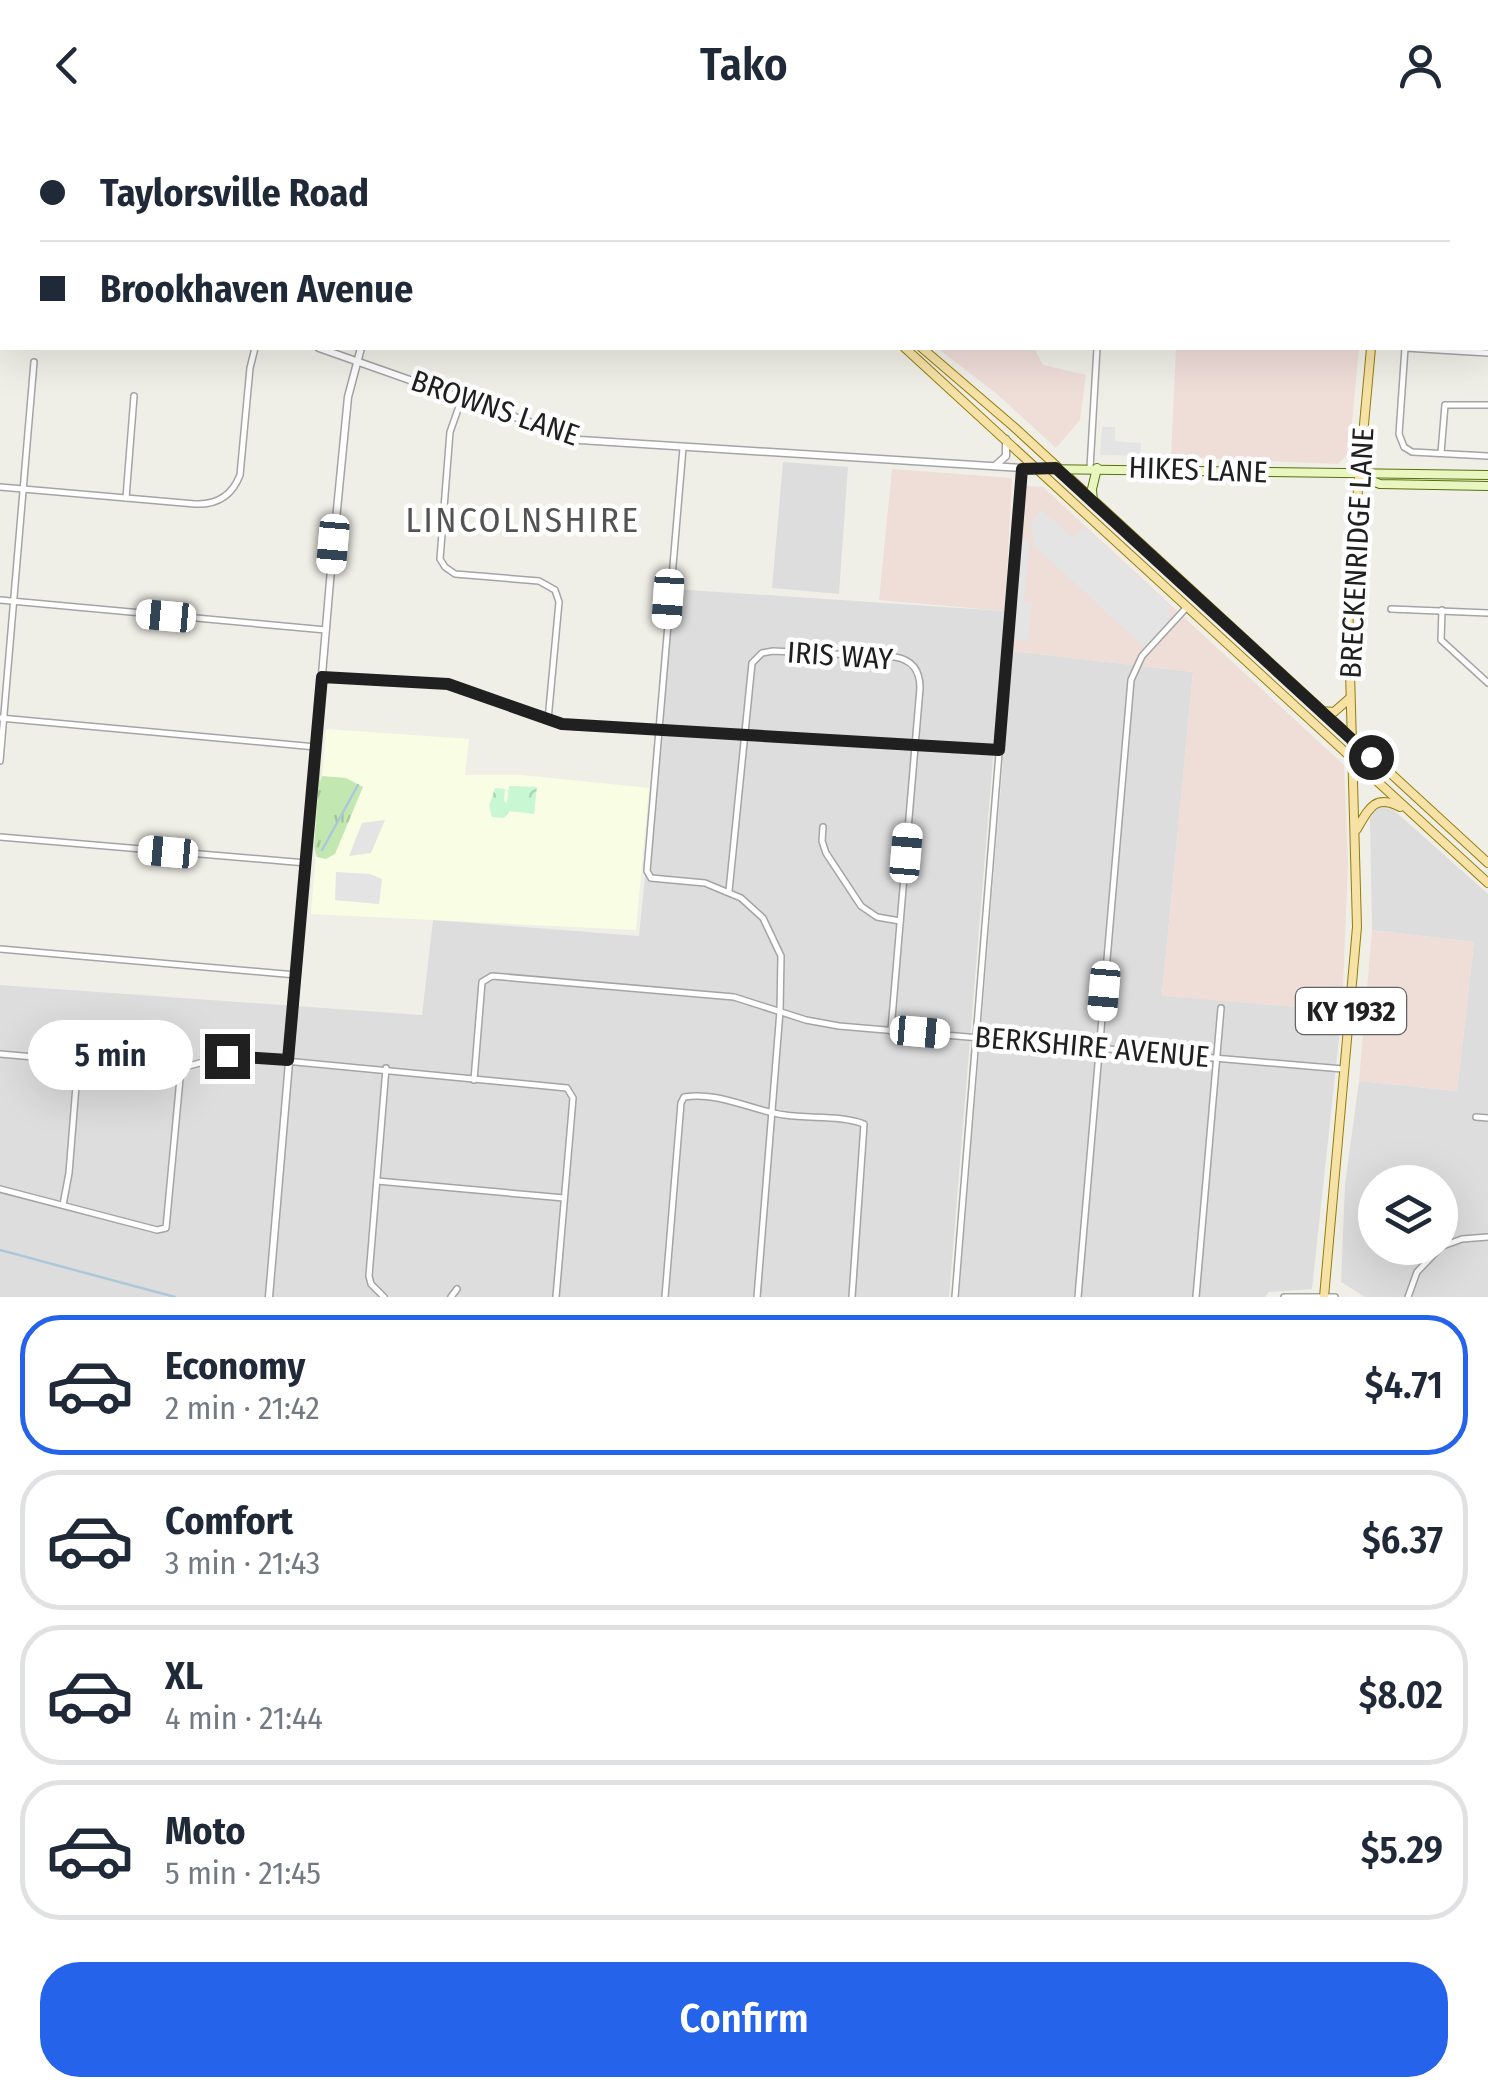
<!DOCTYPE html>
<meta charset="utf-8">
<style>
:root{--surface:#fff;--page:#f6f6f7;--text:#1f2937;--muted:#747a83;--line:#e0e1e3;--accent:#2563eb}
body{margin:0;font-family:"Fira Sans Condensed",sans-serif;background:var(--page);color:var(--text);height:100vh;display:flex;flex-direction:column;font-size:38px;white-space:nowrap}
*{box-sizing:border-box;margin:0}
p{font-size:32px;color:var(--muted)}
.icon{flex:none;width:55px;height:55px;fill:none;stroke:currentColor;stroke-width:2;stroke-linecap:round;stroke-linejoin:round}
.map{position:relative;height:1167px;overflow:hidden}
.panel{display:flex;flex-direction:column;background:var(--surface);flex:1}
.panel>*{flex:none}
.hud{position:absolute;left:0px;top:0px;width:1490px;height:220px;box-shadow:0 10px 40px #0002;display:grid;align-content:center;height:220px;padding:0 40px;background:var(--surface)}
.buttons{position:absolute;left:1358px;top:1035px;display:grid;gap:20px}
.buttons a{display:grid;place-items:center;width:100px;height:100px;border-radius:50%;background:var(--surface);box-shadow:0 10px 40px #0002;font-size:50px}
.end{position:absolute;width:45px;height:45px;margin:-22px;border:12px solid #202020;background:#fff;box-shadow:0 0 0 5px #fff}
.from{border-radius:50%}
.bubble{position:absolute;height:70px;border-radius:35px;background:var(--surface);box-shadow:0 10px 40px #0002;font-size:32px;font-weight:600;line-height:70px;text-align:center}
.car{position:absolute;width:30px;height:60px;margin:-30px -15px;border-radius:12px;box-shadow:0 0 8px 2px #0007;background:linear-gradient(#fff 24%,#345 0 40%,#fff 0 76%,#345 0 86%,#fff 0)}
.hud b{display:flex;align-items:center;gap:35px;height:95px;font-size:38px}
.hud b+b{border-top:2px solid var(--line)}
.hud i{width:25px;height:25px;background:var(--text)}
ul{padding:18px 0 0;list-style:none}
li{display:flex;align-items:center;gap:30px;height:140px;margin:0 20px 15px;padding:0 20px;border:5px solid var(--line);border-radius:40px}
li div{flex:1}
li b{display:block;font-size:38px}
li em{font-style:normal;font-weight:600}
li.on{border-color:var(--accent)}
li>.icon{width:90px;height:90px;stroke-width:1.5}
.primary-button{display:flex;gap:20px;margin-top:auto;padding:20px 40px}
.primary-button a{flex:1;height:115px;border-radius:40px;background:var(--accent);color:#fff;font-size:40px;font-weight:600;line-height:115px;text-align:center}
header{display:flex;justify-content:space-between;align-items:center;height:130px;padding:0 40px;background:var(--surface);font-size:45px;font-weight:600}
.map>svg:first-child{display:block}
.residential{fill:#dedddd;fill-rule:evenodd}
.commercial{fill:#efddd8}
.education{fill:#f9fde3}
.grass{fill:url(#grass-tufts)}
.park{fill:url(#park-crowns)}
.parking{fill:#e4e4e4}
.lines{fill:none;stroke-linecap:round;stroke-linejoin:round}
.stream{stroke:#abc8db;stroke-width:2.5}
.minor-casing{stroke:#a4a4a4;stroke-width:8}
.tertiary-casing{stroke:#a4a4a4;stroke-width:9}
.secondary-casing{stroke:#56720c;stroke-width:10}
.primary-casing{stroke:#937d09;stroke-width:10}
.minor{stroke:#fff;stroke-width:5}
.tertiary{stroke:#fff;stroke-width:6}
.secondary{stroke:#eaf6bf;stroke-width:8}
.primary{stroke:#f6e1a6;stroke-width:8}
.route{stroke:#202020;stroke-width:12}
.labels{text-anchor:middle;stroke-width:9;stroke-linejoin:round;paint-order:stroke}
.shield{fill:#fff;stroke:#636363;stroke-width:2.5}
.shield-label{font-size:28px;font-weight:bold;fill:#202020}
.street-label{font-size:30px;fill:#202020;stroke:#fff}
.quarter-label{font-size:35px;letter-spacing:2.5px;fill:#535353;stroke:#fff}
</style>
<header><svg class="icon" aria-label="back" viewBox="0 0 24 24"><path d="M15 5l-7 7 7 7"/></svg>Tako<svg class="icon" aria-label="person" viewBox="0 0 24 24"><circle cx="12" cy="8" r="4"/><path d="M4 21q1-7 8-7t8 7"/></svg></header>
<div class="map">
<svg width="1488" height="1167" viewBox="0 0 1488 1167">
<defs>
<pattern id="grass-tufts" width="24" height="20" patternUnits="userSpaceOnUse" patternTransform="scale(2.5)"><rect width="24" height="20" fill="#c2e7b1"/><path d="M3 7l-1-3M5 7V3M7 7l1-3M15 17l-1-3M17 17v-4M19 17l1-3" fill="none" stroke="#a6c698"/></pattern>
<pattern id="park-crowns" width="20" height="18" patternUnits="userSpaceOnUse" patternTransform="scale(2.5)"><rect width="20" height="18" fill="#c8f7d3"/><path d="M2 6a3 3 0 1 1 6 0M12 15a3 3 0 1 1 6 0" fill="none" stroke="#acd3b5"/></pattern>
</defs>
<rect width="100%" height="100%" fill="#f0efe7"/>
<!-- residential -->
<g class="residential">
<path d="M783,332L848,337L839,464L772,458Z"/>
<path d="M674,459L1005,481L949,1167H0V855L422,885L433,790L639,806Z"/>
<path d="M1012,521L1193,542L1162,865L1342,881L1312,1159L1269,1162L1265,1167H959Z"/>
<path d="M1388,675L1488,764V1167H1365L1341,1152L1345,1054L1359,951L1457,961L1474,812L1372,800L1370,689L1374,680ZM1375,1052H1440V1118H1375Z"/>
</g>
<!-- commercial -->
<g class="commercial">
<path d="M937,218H1034L1043,235L1086,245L1080,290L1056,318L997,264Z"/>
<path d="M1176,218H1359L1349,323L1338,334L1171,327Z"/>
<path d="M892,339L1012,348L1005,481L879,470Z"/>
<path d="M1025,356L1043,357L1344,635L1348,733L1342,881L1162,866L1193,542L1012,521Z"/>
<path d="M1372,800L1474,812L1457,961L1359,951Z"/>
</g>
<!-- education -->
<path class="education" d="M326,599L469,609L465,645H521L649,658L636,800L311,784Z"/>
<!-- grass -->
<path class="grass" d="M321,625L320,653L322,646L346,648L363,657L335,724L326,729L317,727L314,717Z"/>
<!-- park -->
<path class="park" d="M509,656L537,657L534,684L510,681L503,688L492,687L489,676L495,658L505,659L504,671L507,673Z"/>
<!-- parking -->
<g class="parking">
<path d="M1102,297H1115V311L1141,313L1140,326L1100,325Z"/>
<path d="M1041,379L1073,408L1084,397L1171,477L1167,483L1173,489L1145,518L1034,416L1031,393Z"/>
<path d="M1021,409L1030,410L1024,471L1032,473L1028,512L1013,508Z"/>
<path d="M385,690L371,723L349,726L362,693Z"/>
<path d="M336,742L370,744L382,749L379,774L335,770Z"/>
</g>
<g class="lines">
<!-- stream -->
<g class="stream">
<path d="M322,720L358,655"/>
<path d="M0,1120L175,1167"/>
</g>
<defs>
<g id="minor">
<path d="M142,2L145,0"/>
<path d="M292,2L294,0"/>
<path d="M1111,2V0"/>
<path d="M1488,223L1405,218L1399,304L1404,317L1412,322L1488,326"/>
<path d="M462,268L450,302L440,429L445,437L455,444L539,451L555,460L559,472L548,590"/>
<path d="M683,318L647,741L651,748L705,753L741,768L763,788L781,826L780,881L757,1167"/>
<path d="M1441,323L1445,275H1488"/>
<path d="M1090,338L1097,218"/>
<path d="M0,357L195,374C217,375 232,366 240,345L250,238L255,218"/>
<path d="M126,368L134,266"/>
<path d="M0,470L326,500"/>
<path d="M1391,479L1488,483"/>
<path d="M1442,480L1441,510L1488,553"/>
<path d="M322,547L449,554L563,594L999,620"/>
<path d="M0,588L316,617"/>
<path d="M0,631L34,232"/>
<path d="M823,697L822,711L826,723L861,776L877,787L900,791"/>
<path d="M0,707L306,733"/>
<path d="M729,761L752,533L762,523L773,521L895,527C913,530 920,541 920,558L891,900"/>
<path d="M0,819L296,845"/>
<path d="M0,924L170,939C192,938 211,927 233,926L567,958L573,968L556,1167"/>
<path d="M474,950L482,852L492,846L734,867L806,890L839,896L1343,939"/>
<path d="M1476,987L1488,988"/>
<path d="M377,1051L564,1068"/>
<path d="M0,1059L157,1100L166,1098L181,938"/>
<path d="M63,1075L69,1043L78,931"/>
<path d="M1440,1117L1462,1109L1488,1107"/>
<path d="M384,1167L371,1154L369,1146L386,938"/>
<path d="M451,1167L457,1159"/>
<path d="M665,1167L681,973L684,967C719,961 752,981 785,985C811,989 840,985 864,994L852,1167"/>
<path d="M955,1167L1022,339"/>
<path d="M1078,1167L1131,550L1142,526L1187,477"/>
<path d="M1196,1167L1221,878"/>
<path d="M1284,1167H1335"/>
<path d="M1408,1167L1417,1142L1440,1118"/>
</g>
<g id="tertiary">
<path d="M617,2L620,0"/>
<path d="M0,91L2,92"/>
<path d="M319,218L580,310L1036,339"/>
<path d="M995,336L1006,326V309"/>
<path d="M269,1167L330,451L348,267L361,218"/>
</g>
<g id="secondary">
<path d="M1038,339L1488,345"/>
<path d="M1362,347L1380,354L1488,356"/>
<path d="M1093,372L1092,359L1097,338"/>
</g>
<g id="primary">
<path d="M656,0L659,2"/>
<path d="M671,0L674,2"/>
<path d="M1486,2L1488,1"/>
<path d="M905,218L1488,753"/>
<path d="M922,218L1014,297L1488,733"/>
<path d="M1321,581L1334,582L1350,568"/>
<path d="M1357,699C1369,678 1375,664 1400,677"/>
<path d="M1324,1167L1357,797L1348,469L1371,218"/>
</g>
</defs>
<!-- minor casing -->
<use href="#minor" class="minor-casing"/>
<!-- tertiary casing -->
<use href="#tertiary" class="tertiary-casing"/>
<!-- secondary casing -->
<use href="#secondary" class="secondary-casing"/>
<!-- primary casing -->
<use href="#primary" class="primary-casing"/>
<!-- minor -->
<use href="#minor" class="minor"/>
<!-- tertiary -->
<use href="#tertiary" class="tertiary"/>
<!-- secondary -->
<use href="#secondary" class="secondary"/>
<!-- primary -->
<use href="#primary" class="primary"/>
</g>
<g class="lines">
<!-- route -->
<path class="route" d="M227,926L288,930L322,547L448,554L562,594L999,620L1022,339L1056,338L1371,627"/>
</g>
<g class="labels">
<!-- shield labels -->
<rect class="shield" x="1296" y="858" width="110" height="46" rx="8"/>
<g class="shield-label">
<text x="1351" y="891">KY 1932</text>
</g>
<!-- street labels -->
<g class="street-label">
<text transform="translate(495 278) rotate(19)" y="10">BROWNS LANE</text>
<text transform="translate(1198 340) rotate(2)" y="10">HIKES LANE</text>
<text transform="translate(1357 423) rotate(-87)" y="10">BRECKENRIDGE LANE</text>
<text transform="translate(840 526) rotate(4)" y="10">IRIS WAY</text>
<text transform="translate(1092 917) rotate(5)" y="10">BERKSHIRE AVENUE</text>
</g>
<!-- quarter labels -->
<g class="quarter-label">
<text x="523" y="402">LINCOLNSHIRE</text>
</g>
</g>
</svg>
<div class="buttons">
<a><svg class="icon" aria-label="layers" viewBox="0 0 24 24"><path d="M12 4l9 5-9 5-9-5zM3 14l9 5 9-5"/></svg></a>
</div>
<i class="end from" style="left:1371px;top:627px"></i>
<i class="end" style="left:227px;top:926px"></i>
<div class="bubble" style="left:28px;top:890px;width:165px">5 min</div>
<i class="car" style="left:333px;top:414px;rotate:185deg"></i>
<i class="car" style="left:668px;top:469px;rotate:184deg"></i>
<i class="car" style="left:166px;top:486px;rotate:275deg"></i>
<i class="car" style="left:168px;top:722px;rotate:275deg"></i>
<i class="car" style="left:906px;top:723px;rotate:5deg"></i>
<i class="car" style="left:1104px;top:861px;rotate:185deg"></i>
<i class="car" style="left:920px;top:902px;rotate:95deg"></i>
<div class="hud">
<b><i class="from"></i>Taylorsville Road</b>
<b><i></i>Brookhaven Avenue</b>
</div>
</div>
<section class="panel">
<ul>
<li class="on"><svg class="icon" aria-label="car" viewBox="0 0 24 24"><path d="M5 17H2v-5l4-1 3-4h7l3 4 3 1v5h-3M9 17h6M6 11h13"/><circle cx="7" cy="17" r="2"/><circle cx="17" cy="17" r="2"/></svg><div><b>Economy</b><p>2 min · 21:42</p></div><em>$4.71</em></li>
<li><svg class="icon" aria-label="car" viewBox="0 0 24 24"><path d="M5 17H2v-5l4-1 3-4h7l3 4 3 1v5h-3M9 17h6M6 11h13"/><circle cx="7" cy="17" r="2"/><circle cx="17" cy="17" r="2"/></svg><div><b>Comfort</b><p>3 min · 21:43</p></div><em>$6.37</em></li>
<li><svg class="icon" aria-label="car" viewBox="0 0 24 24"><path d="M5 17H2v-5l4-1 3-4h7l3 4 3 1v5h-3M9 17h6M6 11h13"/><circle cx="7" cy="17" r="2"/><circle cx="17" cy="17" r="2"/></svg><div><b>XL</b><p>4 min · 21:44</p></div><em>$8.02</em></li>
<li><svg class="icon" aria-label="car" viewBox="0 0 24 24"><path d="M5 17H2v-5l4-1 3-4h7l3 4 3 1v5h-3M9 17h6M6 11h13"/><circle cx="7" cy="17" r="2"/><circle cx="17" cy="17" r="2"/></svg><div><b>Moto</b><p>5 min · 21:45</p></div><em>$5.29</em></li>
</ul>
<div class="primary-button"><a>Confirm</a></div>
</section>
